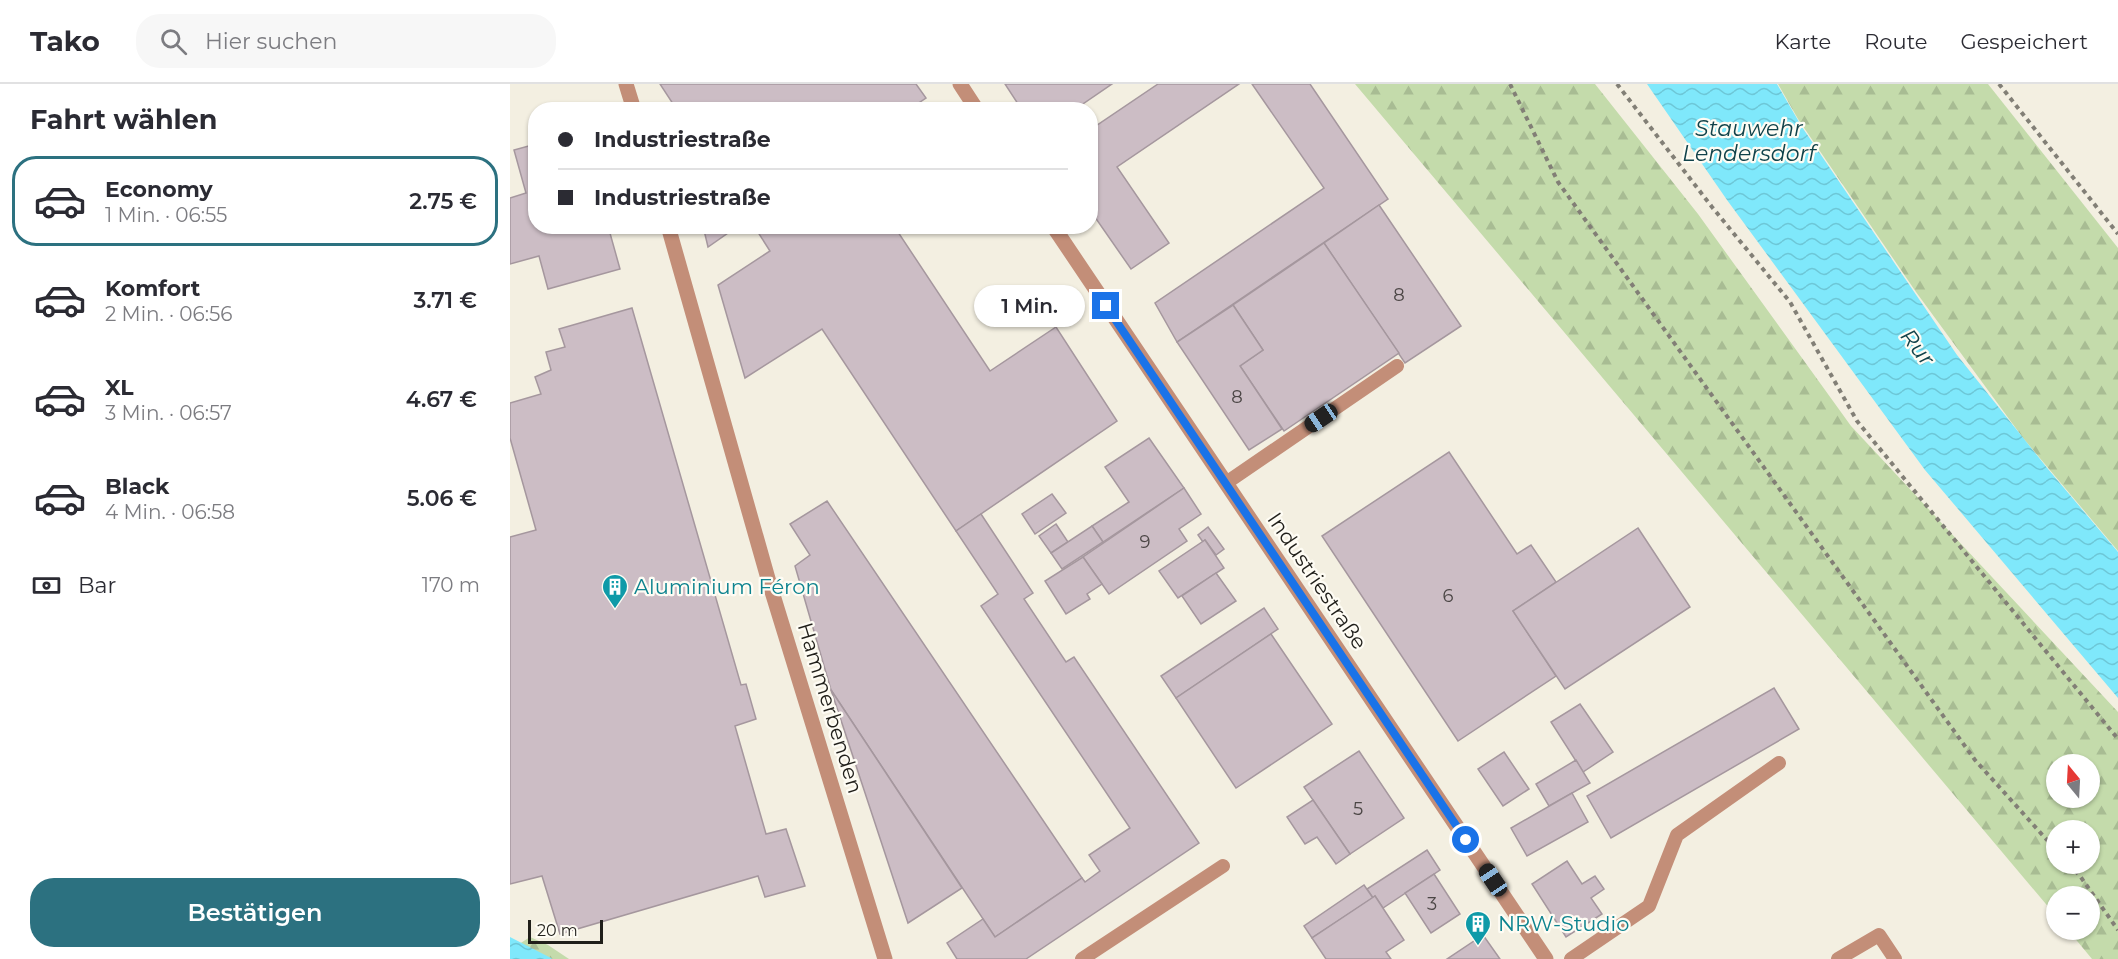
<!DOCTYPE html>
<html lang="de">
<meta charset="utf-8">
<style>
:root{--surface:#fff;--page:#f7f7f7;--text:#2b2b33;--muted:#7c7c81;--line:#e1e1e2;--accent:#2c7180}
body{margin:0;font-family:Montserrat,sans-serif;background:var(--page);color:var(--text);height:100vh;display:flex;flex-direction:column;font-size:22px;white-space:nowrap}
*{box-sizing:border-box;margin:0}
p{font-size:20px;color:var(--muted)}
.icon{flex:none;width:33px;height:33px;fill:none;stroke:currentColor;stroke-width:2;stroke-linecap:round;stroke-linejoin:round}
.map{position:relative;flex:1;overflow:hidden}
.side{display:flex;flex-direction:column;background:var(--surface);width:510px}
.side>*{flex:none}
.banner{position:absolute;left:18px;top:18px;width:570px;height:132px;border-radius:24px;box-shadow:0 2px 4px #0004;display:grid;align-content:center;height:132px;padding:0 30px;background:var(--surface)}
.needle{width:39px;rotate:342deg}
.fabs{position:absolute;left:1536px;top:670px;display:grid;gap:12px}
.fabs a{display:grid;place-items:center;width:54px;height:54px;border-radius:50%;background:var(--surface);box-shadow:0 2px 4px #0004;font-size:30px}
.scale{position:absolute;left:18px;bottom:15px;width:75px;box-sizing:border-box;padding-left:6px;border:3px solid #201f1a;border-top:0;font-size:16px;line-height:21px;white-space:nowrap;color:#201f1a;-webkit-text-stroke:4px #fefcf4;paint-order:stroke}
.end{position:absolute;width:27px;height:27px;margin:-14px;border:8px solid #1a73e8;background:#fff;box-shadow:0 0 0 3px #fff}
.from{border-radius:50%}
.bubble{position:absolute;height:42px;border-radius:21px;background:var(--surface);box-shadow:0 2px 4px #0004;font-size:20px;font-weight:600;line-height:42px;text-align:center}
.car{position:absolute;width:18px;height:36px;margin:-18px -9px;border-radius:8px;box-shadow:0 0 4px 2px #0007;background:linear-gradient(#222 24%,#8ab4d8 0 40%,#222 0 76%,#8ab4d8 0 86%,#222 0)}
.banner b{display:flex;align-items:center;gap:21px;height:57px;font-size:22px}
.banner b+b{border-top:2px solid var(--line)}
.banner i{width:15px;height:15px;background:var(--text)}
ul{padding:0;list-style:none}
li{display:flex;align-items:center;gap:18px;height:90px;margin:0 12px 9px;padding:0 18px;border:3px solid transparent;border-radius:24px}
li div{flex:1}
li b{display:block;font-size:22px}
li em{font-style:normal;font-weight:600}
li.current{border-color:var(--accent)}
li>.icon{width:54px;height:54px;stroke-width:1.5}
h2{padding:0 30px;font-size:27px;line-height:72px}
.pay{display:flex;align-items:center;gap:15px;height:66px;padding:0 30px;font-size:22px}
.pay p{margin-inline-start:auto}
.cta{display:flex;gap:12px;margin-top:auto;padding:12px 30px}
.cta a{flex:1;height:69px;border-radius:24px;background:var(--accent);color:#fff;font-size:24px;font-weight:600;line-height:69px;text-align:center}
header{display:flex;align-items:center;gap:36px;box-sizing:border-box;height:84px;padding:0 30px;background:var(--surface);border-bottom:2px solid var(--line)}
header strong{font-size:28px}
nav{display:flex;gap:33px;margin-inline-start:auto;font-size:21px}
.search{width:420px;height:54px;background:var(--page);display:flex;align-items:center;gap:15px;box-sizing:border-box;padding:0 21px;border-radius:24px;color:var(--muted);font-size:22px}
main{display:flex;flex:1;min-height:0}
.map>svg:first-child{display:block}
.forest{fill:url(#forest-firs);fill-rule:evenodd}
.water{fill:url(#water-waves)}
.building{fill:#ccbdc5;stroke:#a5979e;stroke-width:1.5}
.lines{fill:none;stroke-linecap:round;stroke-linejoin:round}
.path{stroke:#827f76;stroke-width:4;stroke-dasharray:4.5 4.5;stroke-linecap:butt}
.service{stroke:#c38e78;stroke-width:14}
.minor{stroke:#c38e78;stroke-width:15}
.route{stroke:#1a73e8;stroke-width:8}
.labels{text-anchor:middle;stroke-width:4.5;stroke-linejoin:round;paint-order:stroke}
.number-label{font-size:18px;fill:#4b4645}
.street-label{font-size:21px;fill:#201f1a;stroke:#fefcf4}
.culture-label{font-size:21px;fill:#0d838f;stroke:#fefcf4;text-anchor:start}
.water-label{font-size:22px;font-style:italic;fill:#10424a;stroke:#fefcf4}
</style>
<header>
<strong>Tako</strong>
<div class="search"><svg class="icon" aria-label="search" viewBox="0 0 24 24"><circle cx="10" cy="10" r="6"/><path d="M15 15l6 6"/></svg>Hier suchen</div>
<nav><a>Karte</a><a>Route</a><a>Gespeichert</a></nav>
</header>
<main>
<section class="side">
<h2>Fahrt wählen</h2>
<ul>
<li class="current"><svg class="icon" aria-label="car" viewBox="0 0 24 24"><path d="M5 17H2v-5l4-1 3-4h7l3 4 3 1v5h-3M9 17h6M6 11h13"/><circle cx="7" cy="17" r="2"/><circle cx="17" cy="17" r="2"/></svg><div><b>Economy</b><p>1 Min. · 06:55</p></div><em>2.75 €</em></li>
<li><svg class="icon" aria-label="car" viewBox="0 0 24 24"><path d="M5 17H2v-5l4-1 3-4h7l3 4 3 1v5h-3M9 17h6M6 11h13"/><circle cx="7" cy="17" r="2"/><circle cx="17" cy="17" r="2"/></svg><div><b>Komfort</b><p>2 Min. · 06:56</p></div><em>3.71 €</em></li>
<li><svg class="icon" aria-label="car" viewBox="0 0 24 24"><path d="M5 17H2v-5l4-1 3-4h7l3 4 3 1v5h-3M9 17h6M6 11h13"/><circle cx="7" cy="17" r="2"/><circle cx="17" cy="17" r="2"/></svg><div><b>XL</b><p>3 Min. · 06:57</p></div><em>4.67 €</em></li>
<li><svg class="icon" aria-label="car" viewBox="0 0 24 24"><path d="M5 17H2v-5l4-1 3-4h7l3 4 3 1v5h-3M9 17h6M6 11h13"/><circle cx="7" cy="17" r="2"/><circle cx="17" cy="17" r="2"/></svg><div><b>Black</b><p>4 Min. · 06:58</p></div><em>5.06 €</em></li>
</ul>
<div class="pay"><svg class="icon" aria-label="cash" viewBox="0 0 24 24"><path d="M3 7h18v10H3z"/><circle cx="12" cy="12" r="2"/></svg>Bar<p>170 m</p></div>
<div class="cta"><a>Bestätigen</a></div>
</section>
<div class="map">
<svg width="1608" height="875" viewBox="0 0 1608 875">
<defs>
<pattern id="forest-firs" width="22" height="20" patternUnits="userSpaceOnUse" patternTransform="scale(1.5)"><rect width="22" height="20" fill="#c4dbab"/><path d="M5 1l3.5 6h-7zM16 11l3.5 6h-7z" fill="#a8bc93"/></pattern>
<pattern id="water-waves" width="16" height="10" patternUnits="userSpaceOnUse" patternTransform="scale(1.5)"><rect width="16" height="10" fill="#7fe8fb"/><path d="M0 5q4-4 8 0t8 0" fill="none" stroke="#6dc7d7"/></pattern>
</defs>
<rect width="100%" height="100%" fill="#f3efe1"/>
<!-- forest -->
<g class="forest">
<path d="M845,0H1085L1188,130L1341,342L1608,628V875H1582L1558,846H1580V813H1546V832ZM1546,681H1580V714H1546ZM1546,747H1580V780H1546Z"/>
<path d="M1268,0H1478L1608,164V467L1513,354L1406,208L1288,35Z"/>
<path d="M20,853L38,861L59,875H0V866Z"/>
</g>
<!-- water -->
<g class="water">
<path d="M1137,0H1267L1292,43L1447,271L1538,385L1608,468V614L1415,386L1217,116Z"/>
<path d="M0,853L41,874L42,875H0Z"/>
</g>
<!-- building -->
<g class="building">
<path d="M150,0H406L416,14L398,26H167Z"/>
<path d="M495,0H602L564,26H512Z"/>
<path d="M648,0H729L607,83L659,159L621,185L580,126V46Z"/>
<path d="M742,0H800L878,115L667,258L645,219L814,104Z"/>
<path d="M26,60V142H98L110,185L38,205L29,172L0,180V114L16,109L4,66Z"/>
<path d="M869,121L951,242L895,279L814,159Z"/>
<path d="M193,142H228L198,163Z"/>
<path d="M244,142H384L480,287L546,243L607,337L446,447L312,245L235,294L208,201L260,167Z"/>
<path d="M814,159L889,269L774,347L730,282L753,266L723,221Z"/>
<path d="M723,221L753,266L730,282L772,345L739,366L667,258Z"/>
<path d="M122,224L231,601L236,600L246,635L225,642L256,750L276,745L295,802L255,813L248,792L50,850L32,792L0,800V453L26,446L0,354V319L31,310L25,293L41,286L36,268L55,263L49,245Z"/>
<path d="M639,354L674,404L593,458L582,442L619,418L595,383Z"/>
<path d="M939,368L1007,470L1021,461L1046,498L1003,527L1046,592L948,657L812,452Z"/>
<path d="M674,404L691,430L669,445L677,457L599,510L573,473Z"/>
<path d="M542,410L556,429L525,450L512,430Z"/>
<path d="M317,417L572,794L485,853L321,606L285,482L300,471L280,440Z"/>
<path d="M471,430L523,509L514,515L556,578L564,573L689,759L516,875H447L437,859L473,835L485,853L572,794L575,798L590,787L579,771L620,744L471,522L488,510L446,447Z"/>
<path d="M546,440L558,458L541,469L529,452Z"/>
<path d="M582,442L593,458L552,485L541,469Z"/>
<path d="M698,443L714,465L706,471L695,456L693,458L688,451Z"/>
<path d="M1128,444L1180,523L1055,605L1003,527Z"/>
<path d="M695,456L714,484L668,514L649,487Z"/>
<path d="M573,473L592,500L577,510L580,515L556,530L535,497Z"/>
<path d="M706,489L726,517L691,540L672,512Z"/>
<path d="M754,524L768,545L666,614L651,592Z"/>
<path d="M761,550L822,640L726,704L666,614Z"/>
<path d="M1264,604L1289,645L1101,754L1077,712Z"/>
<path d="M321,606L452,804L398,839Z"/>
<path d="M1070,620L1103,668L1073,688L1041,638Z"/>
<path d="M849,667L894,734L840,770L794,703Z"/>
<path d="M994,668L1019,705L993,722L968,685Z"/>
<path d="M1066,676L1080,699L1039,722L1026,700Z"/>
<path d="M1062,709L1078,738L1017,772L1001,744Z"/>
<path d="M803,716L840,770L826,780L807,753L795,760L777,733Z"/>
<path d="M917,766L930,786L873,824L865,812L863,814L857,805Z"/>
<path d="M1057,777L1072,800L1085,792L1094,805L1081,814L1092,830L1056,853L1022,800Z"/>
<path d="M924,790L950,830L921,849L895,809Z"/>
<path d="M854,801L863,814L802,854L794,842Z"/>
<path d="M865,812L894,856L876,868L881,875H816L802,854Z"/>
<path d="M973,851L990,875H937Z"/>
</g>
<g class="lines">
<!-- path -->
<g class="path">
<path d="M1000,0L1048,98L1465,676L1546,766"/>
<path d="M1107,0L1202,123L1280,218L1347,337L1608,655"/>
<path d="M1489,0L1608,150"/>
<path d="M1559,780L1570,792L1608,846"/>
</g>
<!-- service -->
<g class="service">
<path d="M716,399L887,282"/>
<path d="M572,875L713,782"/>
<path d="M1061,875L1139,822L1167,751L1269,679"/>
<path d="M1328,875L1369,851L1385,875"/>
</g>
<!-- minor -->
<g class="minor">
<path d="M116,0L124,26"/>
<path d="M450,0L467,26"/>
<path d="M158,142L259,498L375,875"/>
<path d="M543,142L1036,875"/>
</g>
</g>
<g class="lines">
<!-- route -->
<path class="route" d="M596,222L956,756"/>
</g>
<!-- icons -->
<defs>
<symbol id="building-pin" viewBox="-11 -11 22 30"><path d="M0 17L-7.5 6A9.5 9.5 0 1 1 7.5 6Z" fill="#0f9aa8" stroke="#fefcf4"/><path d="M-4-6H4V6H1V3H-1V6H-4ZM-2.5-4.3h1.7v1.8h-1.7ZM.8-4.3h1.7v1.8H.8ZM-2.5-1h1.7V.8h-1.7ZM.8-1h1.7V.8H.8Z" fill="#fff"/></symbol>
</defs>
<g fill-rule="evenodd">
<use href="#building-pin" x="90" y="488" width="30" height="40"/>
<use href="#building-pin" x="953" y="825" width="30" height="40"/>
</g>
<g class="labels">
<!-- number labels -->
<g class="number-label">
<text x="889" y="217">8</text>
<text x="727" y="319">8</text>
<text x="635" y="464">9</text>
<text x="938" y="518">6</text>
<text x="848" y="731">5</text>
<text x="922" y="826">3</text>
</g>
<!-- street labels -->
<g class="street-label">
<text transform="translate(807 497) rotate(56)" y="7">Industriestraße</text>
<text transform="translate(320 624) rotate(73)" y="7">Hammerbenden</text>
</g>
<!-- culture labels -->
<g class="culture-label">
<text x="124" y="510">Aluminium Féron</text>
<text x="988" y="847">NRW-Studio</text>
</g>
<!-- water labels -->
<g class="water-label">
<text x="1239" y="52">Stauwehr<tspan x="1239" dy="25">Lendersdorf</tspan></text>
<text transform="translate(1408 263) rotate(52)" y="8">Rur</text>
</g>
</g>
</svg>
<div class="fabs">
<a><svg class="needle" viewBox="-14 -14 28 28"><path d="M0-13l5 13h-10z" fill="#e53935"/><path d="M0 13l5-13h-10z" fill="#7c7c81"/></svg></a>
<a>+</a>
<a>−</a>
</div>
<div class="scale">20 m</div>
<i class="end from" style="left:956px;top:756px"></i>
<i class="end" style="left:596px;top:222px"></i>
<div class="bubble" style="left:464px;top:201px;width:111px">1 Min.</div>
<i class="car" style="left:811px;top:334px;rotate:236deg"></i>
<i class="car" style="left:983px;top:796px;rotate:326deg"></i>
<div class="banner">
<b><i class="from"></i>Industriestraße</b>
<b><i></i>Industriestraße</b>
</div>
</div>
</main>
